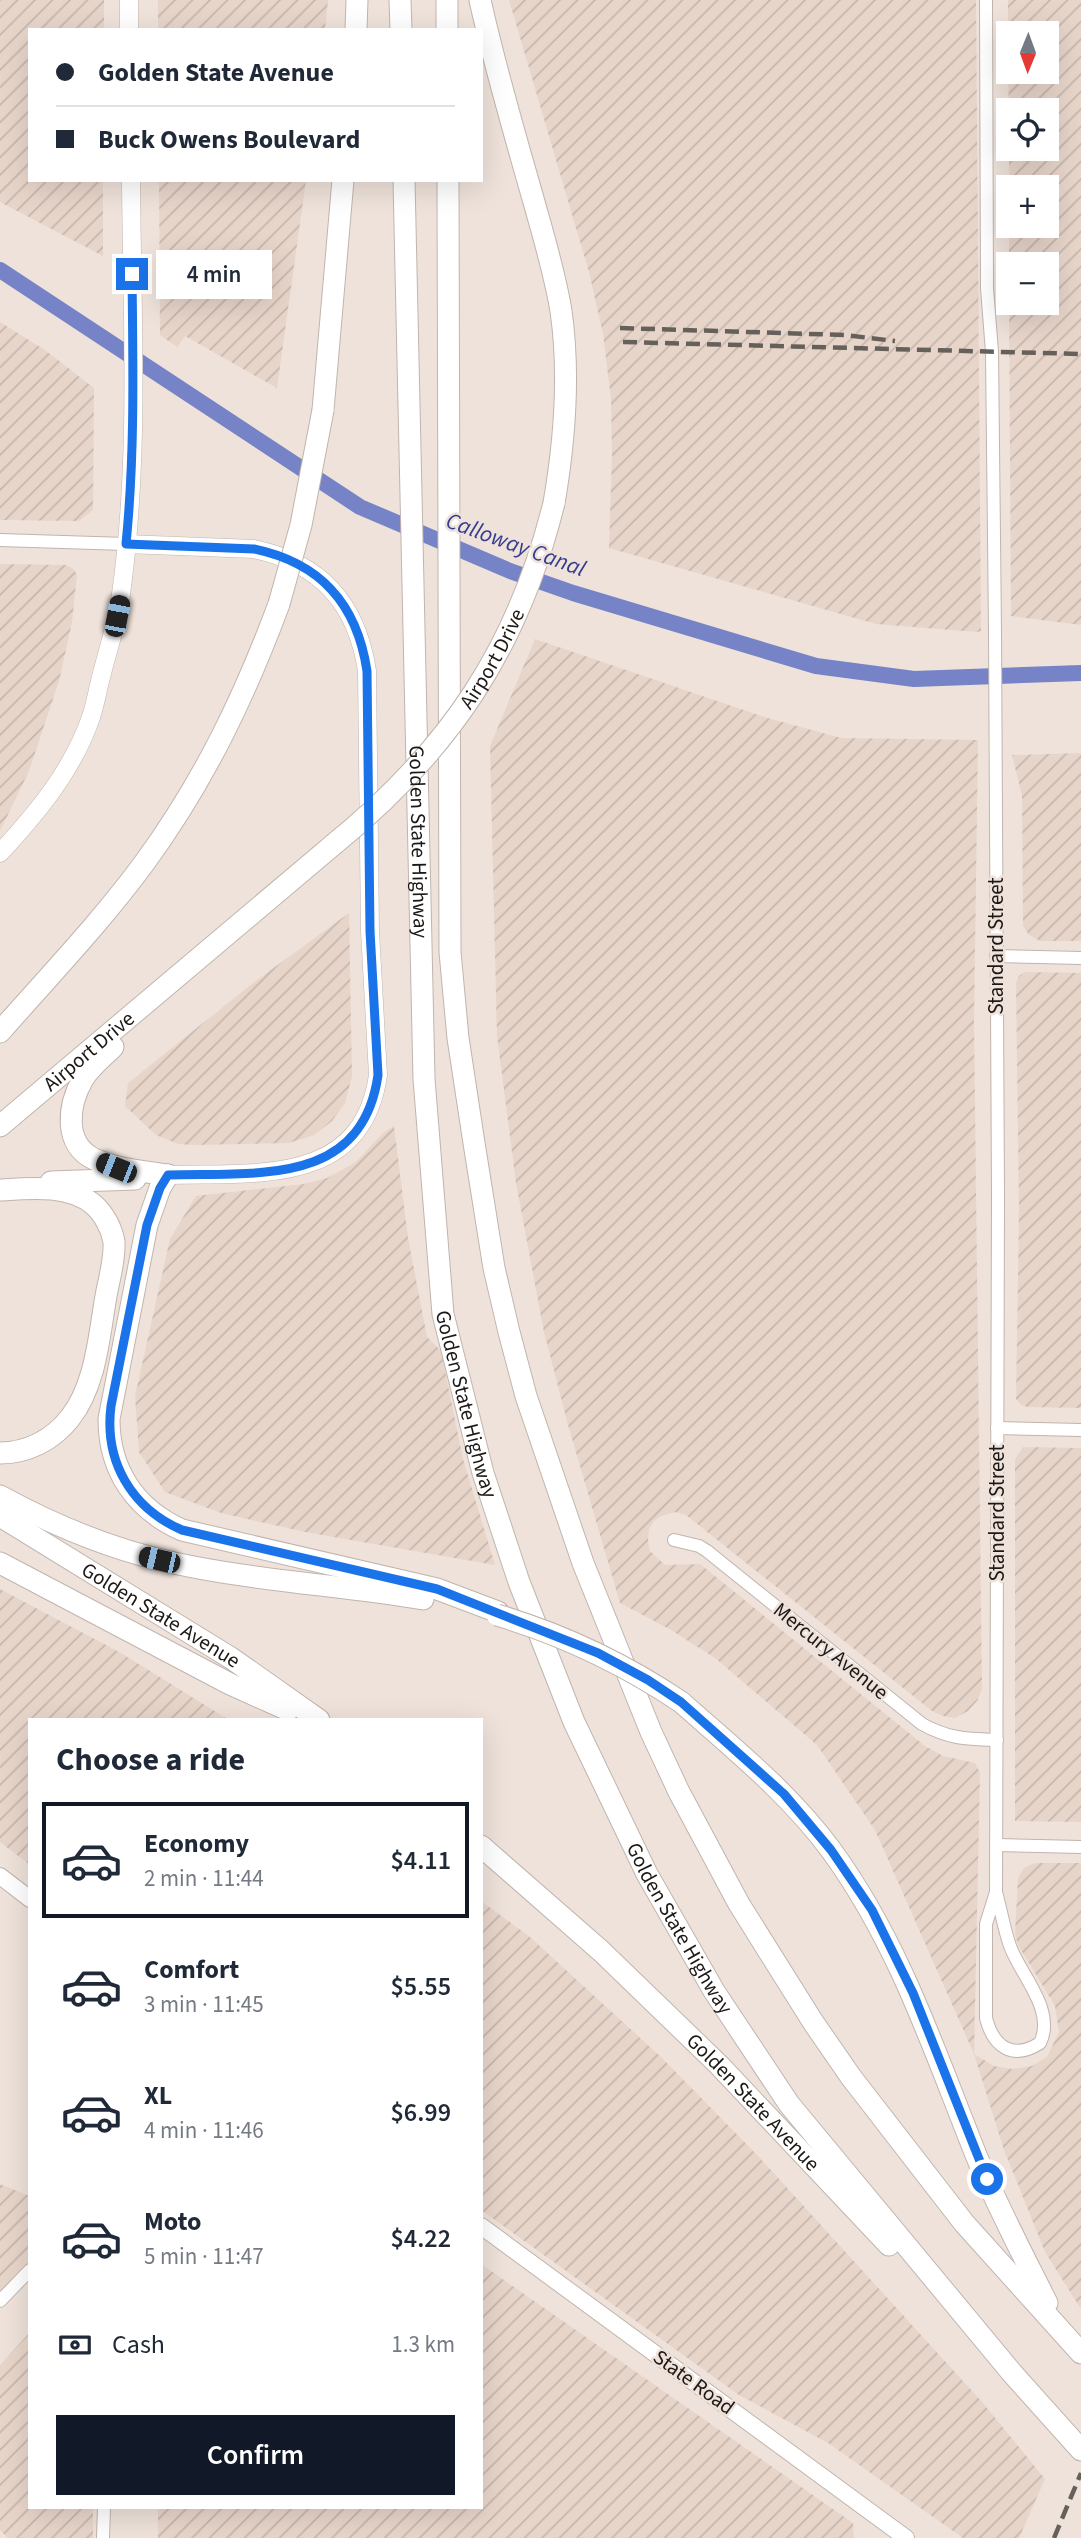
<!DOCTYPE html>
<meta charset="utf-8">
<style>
:root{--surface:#fff;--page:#f6f6f7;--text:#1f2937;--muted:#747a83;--line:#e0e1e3;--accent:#111827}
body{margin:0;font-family:"Source Sans 3",sans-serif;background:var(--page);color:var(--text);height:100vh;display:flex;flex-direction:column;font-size:26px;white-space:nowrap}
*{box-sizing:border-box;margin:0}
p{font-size:23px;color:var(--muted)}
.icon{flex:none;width:38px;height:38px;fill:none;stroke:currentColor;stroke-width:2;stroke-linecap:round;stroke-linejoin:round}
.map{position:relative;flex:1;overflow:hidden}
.details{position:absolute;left:28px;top:1718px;width:455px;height:791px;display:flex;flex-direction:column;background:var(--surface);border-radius:0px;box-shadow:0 7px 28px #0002}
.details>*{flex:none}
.top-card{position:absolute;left:28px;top:28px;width:455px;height:154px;border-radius:0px;box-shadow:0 7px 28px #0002;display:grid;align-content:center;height:154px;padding:0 28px;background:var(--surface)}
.needle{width:46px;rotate:181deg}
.tools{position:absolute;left:996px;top:21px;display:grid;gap:14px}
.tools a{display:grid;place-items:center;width:63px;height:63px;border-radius:0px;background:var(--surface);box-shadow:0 7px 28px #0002;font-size:35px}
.end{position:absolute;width:32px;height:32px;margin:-16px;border:9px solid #1a73e8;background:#fff;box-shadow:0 0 0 4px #fff}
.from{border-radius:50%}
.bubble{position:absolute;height:49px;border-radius:0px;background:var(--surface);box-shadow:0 7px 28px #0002;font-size:23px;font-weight:600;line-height:49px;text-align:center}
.car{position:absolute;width:21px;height:42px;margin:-21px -10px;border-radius:9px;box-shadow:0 0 5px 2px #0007;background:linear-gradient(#222 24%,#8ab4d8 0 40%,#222 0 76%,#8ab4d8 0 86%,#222 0)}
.top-card b{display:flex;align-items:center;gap:24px;height:66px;font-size:26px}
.top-card b+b{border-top:2px solid var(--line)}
.top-card i{width:18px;height:18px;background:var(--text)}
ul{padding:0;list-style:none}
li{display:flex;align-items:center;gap:21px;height:116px;margin:0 14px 10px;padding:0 14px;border:4px solid transparent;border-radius:0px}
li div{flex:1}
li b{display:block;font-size:26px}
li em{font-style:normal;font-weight:600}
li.on{border-color:var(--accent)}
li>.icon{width:63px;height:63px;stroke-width:1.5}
h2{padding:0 28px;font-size:32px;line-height:84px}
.pay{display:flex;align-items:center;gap:18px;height:77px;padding:0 28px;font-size:26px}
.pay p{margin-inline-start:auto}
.button{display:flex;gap:14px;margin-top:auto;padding:14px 28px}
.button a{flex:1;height:80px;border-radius:0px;background:var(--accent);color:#fff;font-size:28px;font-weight:600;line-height:80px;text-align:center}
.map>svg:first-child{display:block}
.industrial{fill:url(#industrial-furrows)}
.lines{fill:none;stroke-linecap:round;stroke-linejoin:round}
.canal{stroke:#7683c6;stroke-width:16}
.minor-casing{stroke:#c0b5ae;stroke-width:14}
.tertiary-casing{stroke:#c0b5ae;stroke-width:18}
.secondary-casing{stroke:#c0b5ae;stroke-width:19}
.motorway-casing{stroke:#c0b5ae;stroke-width:23}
.minor{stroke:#fff;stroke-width:12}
.tertiary{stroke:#fff;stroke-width:16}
.secondary{stroke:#fff;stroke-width:18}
.motorway{stroke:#fff;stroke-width:21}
.rail{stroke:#66605b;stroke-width:4.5;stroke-dasharray:14 7;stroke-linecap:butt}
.motorway-bridge-casing{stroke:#c0b5ae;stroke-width:23;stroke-linecap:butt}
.motorway-bridge{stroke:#fff;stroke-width:21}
.route{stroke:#1a73e8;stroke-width:9}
.labels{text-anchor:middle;stroke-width:5;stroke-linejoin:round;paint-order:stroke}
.street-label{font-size:21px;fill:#1c1815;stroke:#eee2da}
.water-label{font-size:23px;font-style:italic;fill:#353d8e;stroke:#eee2da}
</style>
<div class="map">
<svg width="1081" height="2538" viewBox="0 0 1081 2538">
<defs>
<pattern id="industrial-furrows" width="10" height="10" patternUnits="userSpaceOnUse" patternTransform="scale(1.75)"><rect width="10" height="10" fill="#e8d5ca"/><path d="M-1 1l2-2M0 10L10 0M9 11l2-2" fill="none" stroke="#c6b6ad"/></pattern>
</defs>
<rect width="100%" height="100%" fill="#eee2da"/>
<!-- industrial -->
<g class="industrial">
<path d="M0,0H104V30H30V180H103V256L0,202Z"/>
<path d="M158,0H328L325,30H158Z"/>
<path d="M509,0H976L981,631L977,632L876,624L609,548L612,455L611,399L603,334L589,272Z"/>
<path d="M1008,0H1081V625L1011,616L1009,303H1046V264H1009V226H1046V187H1009V149H1046V110H1009L1008,72H1046V33H1008Z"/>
<path d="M159,180H306L277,388L185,336L177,347L160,335Z"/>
<path d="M0,322L45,350L94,388L93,510L79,521L0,520Z"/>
<path d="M0,564L65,565L72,568L77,574L72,622L59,681L29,771L0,831Z"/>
<path d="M535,639L764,717L841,738L978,740L974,1022L982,1689L977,1701L968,1711L955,1718L943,1716L932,1711L686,1515L675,1512L661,1516L654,1521L649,1529L648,1541L650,1551L665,1565L700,1564L925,1746L943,1756L975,1763L980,1773L974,2054L994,2066L1012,2069L1032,2066L1047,2057L1059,2032L1055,2006L1018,1945L1015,1934L1018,1878L1024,1868L1035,1863H1081V2309L1045,2252L1004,2150L974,2054L875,1830L817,1745L715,1658L671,1630L620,1603L568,1425L544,1332L516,1183L497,1036L490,746Z"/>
<path d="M1081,753V941H1040L1029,935L1023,926L1022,796L1012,755Z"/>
<path d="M349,913L352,1076L345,1103L332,1121L314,1135L289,1143L193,1145L178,1144L156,1135L125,1106L128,1083L253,983Z"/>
<path d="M1025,972L1081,973V1408L1028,1407L1021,1405L1016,1399L1019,1212L1016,983L1019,976Z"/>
<path d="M394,1126L408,1238L427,1337L441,1351L463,1459L495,1565L305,1532L221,1513L165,1492L139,1452L135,1396L170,1239L196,1196L304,1184L327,1178L356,1162L383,1133Z"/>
<path d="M1023,1447L1081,1448V1822L1015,1821V1459Z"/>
<path d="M0,1589L121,1653L229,1720H30V1865L0,1842Z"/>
<path d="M481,1901L530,1937L662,2058L759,2157L983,2403L1045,2479L1019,2538H963L828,2443L739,2395L481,2210Z"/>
<path d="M0,2184L30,2196V2265L0,2298Z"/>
<path d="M481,2264L853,2523L854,2538H158V2508H481Z"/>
<path d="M30,2332V2508H93V2538H8L0,2530V2365Z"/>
</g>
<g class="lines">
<!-- canal -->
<path class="canal" d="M0,270L360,507L510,571L573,593L816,666L914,679L1081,673"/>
<defs>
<g id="minor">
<path d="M986,0L987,288L992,352L995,631L998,1196L996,1892"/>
<path d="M0,540L126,544"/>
<path d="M996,956L1081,958"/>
<path d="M997,1428L1081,1430"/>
<path d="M674,1540L699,1546L707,1551L922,1724C949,1739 967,1739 997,1740"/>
<path d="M997,1845L1081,1847"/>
<path d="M996,1892C1001,1910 1004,1929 1010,1946C1021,1976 1056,2010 1040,2043C1012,2061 993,2046 986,2018V1924Z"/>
<path d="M0,2301L30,2270"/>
<path d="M103,2538L104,2508"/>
</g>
<g id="tertiary">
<path d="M0,1876L30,1899"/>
<path d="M481,2226L906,2538"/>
</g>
<g id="secondary">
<path d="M129,0V30"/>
<path d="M126,544L254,549C321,563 357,604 367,671L370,931L378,1075C362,1188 254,1172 168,1175"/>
<path d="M0,853C37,813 73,770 91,717C95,706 97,693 100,681C107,652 117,624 121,594C140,457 132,318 131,180"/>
</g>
<g id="motorway">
<path d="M400,0L401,30"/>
<path d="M447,0V30"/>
<path d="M480,0C495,68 515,135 534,202C544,238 555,274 561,311C570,374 565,439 554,503"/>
<path d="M356,30L357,0"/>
<path id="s1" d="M404,180L424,1079L443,1314L483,1473L519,1582L574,1722L647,1874L714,1991L789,2104L1012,2373L1081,2450"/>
<path d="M448,180L450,952L458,1038L474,1143L494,1268L509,1332L526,1396L583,1563L651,1732L679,1792L739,1904L813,2022L851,2077L964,2223L1081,2353"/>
<path d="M323,410L343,180"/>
<path d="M0,1032C49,976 101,922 145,862C204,781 244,698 279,604"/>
<path d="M113,1047C103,1057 90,1067 83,1079C68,1105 63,1144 94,1159C118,1170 143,1171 168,1175"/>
<path id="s2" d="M0,1126L333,845"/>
<path d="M168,1175L160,1188L147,1225L109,1419C109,1470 135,1509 182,1530L437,1589L498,1612"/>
<path d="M51,1182L135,1179"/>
<path d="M0,1453C27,1453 53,1440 70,1418C96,1385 99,1336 106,1296C109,1279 115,1260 114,1242C112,1229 104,1214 94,1205C70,1184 30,1188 1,1190"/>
<path d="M0,1496C55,1526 113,1550 174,1563C256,1581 341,1585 423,1599"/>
<path id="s3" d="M0,1516L231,1658L319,1720"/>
<path d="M0,1563L230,1684L288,1710"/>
<path d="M681,1702C734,1749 789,1793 831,1850C899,1943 934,2050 976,2155C997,2206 1023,2255 1047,2303"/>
<path id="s4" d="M481,1846L601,1951L719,2065L889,2245"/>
</g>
</defs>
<!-- minor casing -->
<use href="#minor" class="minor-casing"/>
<!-- tertiary casing -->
<use href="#tertiary" class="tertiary-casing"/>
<!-- secondary casing -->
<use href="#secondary" class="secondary-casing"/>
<!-- motorway casing -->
<use href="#motorway" class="motorway-casing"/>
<!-- minor -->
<use href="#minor" class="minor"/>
<!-- tertiary -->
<use href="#tertiary" class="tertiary"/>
<!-- secondary -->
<use href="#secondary" class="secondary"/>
<!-- motorway -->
<use href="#motorway" class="motorway"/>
<!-- rail -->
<g class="rail">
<path d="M620,328L845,335L895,341"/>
<path d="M623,342L1081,354"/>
<path d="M1054,2538L1081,2473"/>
</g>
<defs>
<g id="motorway-bridge">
<path d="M279,604L301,525L323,410"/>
<path id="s5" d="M333,845C449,751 518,648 554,503"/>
<path d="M497,1615C564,1635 623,1663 681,1702"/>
</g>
</defs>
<!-- motorway-bridge casing -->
<use href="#motorway-bridge" class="motorway-bridge-casing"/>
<!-- motorway-bridge -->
<use href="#motorway-bridge" class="motorway-bridge"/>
</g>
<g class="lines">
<!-- route -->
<path class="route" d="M132,274C133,364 135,454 126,544L254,549C321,563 357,604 367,671L370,931L378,1075C362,1188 254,1172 168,1175L160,1188L147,1225L111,1406C104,1461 131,1508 182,1530L437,1589L598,1653L648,1680L681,1702L784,1794L831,1850L872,1910L913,1993L987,2179"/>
</g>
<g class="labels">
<!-- street labels -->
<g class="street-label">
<text dy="7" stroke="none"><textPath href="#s5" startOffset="247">Airport Drive</textPath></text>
<text dy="7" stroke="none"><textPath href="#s1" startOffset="662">Golden State Highway</textPath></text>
<text transform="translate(996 946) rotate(-90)" y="7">Standard Street</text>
<text dy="7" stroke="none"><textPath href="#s2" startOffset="116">Airport Drive</textPath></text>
<text dy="7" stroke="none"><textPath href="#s1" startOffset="1228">Golden State Highway</textPath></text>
<text transform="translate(997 1513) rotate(-90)" y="7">Standard Street</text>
<text dy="7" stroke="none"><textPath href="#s3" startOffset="189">Golden State Avenue</textPath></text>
<text transform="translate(831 1651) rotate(39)" y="7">Mercury Avenue</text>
<text dy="7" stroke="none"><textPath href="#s1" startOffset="1796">Golden State Highway</textPath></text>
<text dy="7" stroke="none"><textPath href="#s4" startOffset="374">Golden State Avenue</textPath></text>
<text transform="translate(694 2382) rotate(36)" y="7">State Road</text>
</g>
<!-- water labels -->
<g class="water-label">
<text transform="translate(516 544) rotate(20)" y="8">Calloway Canal</text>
</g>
</g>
</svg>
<div class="tools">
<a><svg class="needle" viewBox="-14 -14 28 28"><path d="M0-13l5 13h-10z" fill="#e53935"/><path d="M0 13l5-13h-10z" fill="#747a83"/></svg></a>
<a><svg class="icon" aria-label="locate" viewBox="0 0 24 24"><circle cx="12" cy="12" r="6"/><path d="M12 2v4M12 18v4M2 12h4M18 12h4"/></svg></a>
<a>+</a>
<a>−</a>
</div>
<i class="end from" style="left:987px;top:2179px"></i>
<i class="end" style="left:132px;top:274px"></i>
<div class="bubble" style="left:156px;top:250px;width:116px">4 min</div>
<i class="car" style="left:117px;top:616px;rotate:11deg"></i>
<i class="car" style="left:116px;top:1168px;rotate:292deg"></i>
<i class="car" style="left:159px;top:1560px;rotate:283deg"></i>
<div class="top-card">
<b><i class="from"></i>Golden State Avenue</b>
<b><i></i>Buck Owens Boulevard</b>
</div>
<section class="details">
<h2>Choose a ride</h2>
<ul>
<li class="on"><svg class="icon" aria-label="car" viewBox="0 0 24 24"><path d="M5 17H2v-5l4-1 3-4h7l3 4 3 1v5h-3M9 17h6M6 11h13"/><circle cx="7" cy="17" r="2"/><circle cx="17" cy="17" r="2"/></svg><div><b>Economy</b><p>2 min · 11:44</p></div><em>$4.11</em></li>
<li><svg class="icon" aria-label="car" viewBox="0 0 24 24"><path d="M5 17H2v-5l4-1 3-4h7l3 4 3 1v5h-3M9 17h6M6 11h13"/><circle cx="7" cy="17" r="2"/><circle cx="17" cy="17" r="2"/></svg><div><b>Comfort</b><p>3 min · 11:45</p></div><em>$5.55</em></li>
<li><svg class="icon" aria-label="car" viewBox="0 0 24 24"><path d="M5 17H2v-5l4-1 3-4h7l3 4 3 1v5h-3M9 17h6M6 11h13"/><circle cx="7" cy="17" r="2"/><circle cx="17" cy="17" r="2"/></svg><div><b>XL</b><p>4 min · 11:46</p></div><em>$6.99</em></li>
<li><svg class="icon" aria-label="car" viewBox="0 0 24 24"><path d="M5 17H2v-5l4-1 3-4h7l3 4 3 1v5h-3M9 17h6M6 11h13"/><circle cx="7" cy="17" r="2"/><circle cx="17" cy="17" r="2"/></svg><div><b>Moto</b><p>5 min · 11:47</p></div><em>$4.22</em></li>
</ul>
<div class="pay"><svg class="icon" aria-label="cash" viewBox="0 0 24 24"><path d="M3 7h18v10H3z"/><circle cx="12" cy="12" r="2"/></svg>Cash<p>1.3 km</p></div>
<div class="button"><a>Confirm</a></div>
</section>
</div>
